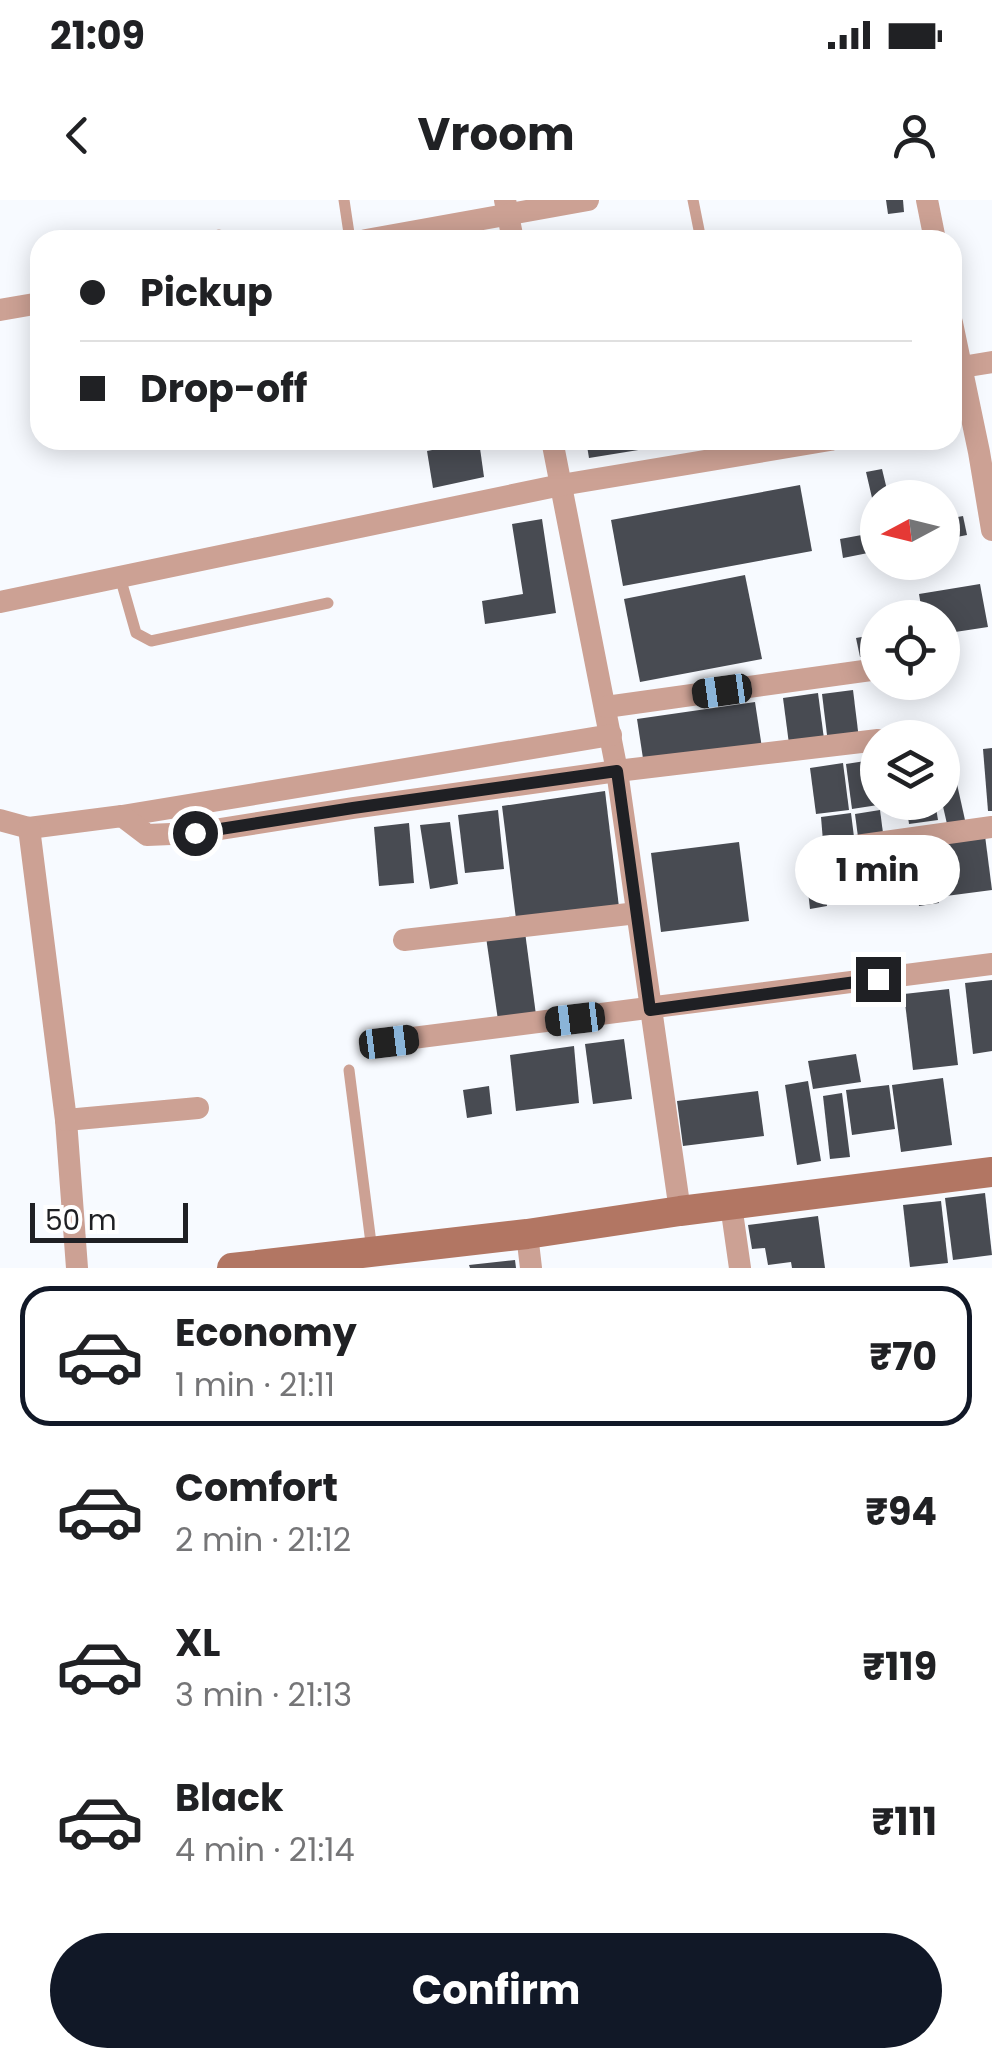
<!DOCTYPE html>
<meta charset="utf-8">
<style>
:root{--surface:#fff;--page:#f6f6f6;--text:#202124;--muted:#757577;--line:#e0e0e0;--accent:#111827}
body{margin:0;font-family:Poppins,sans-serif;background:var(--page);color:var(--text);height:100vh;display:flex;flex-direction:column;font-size:38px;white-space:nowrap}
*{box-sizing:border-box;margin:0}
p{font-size:32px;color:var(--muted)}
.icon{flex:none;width:55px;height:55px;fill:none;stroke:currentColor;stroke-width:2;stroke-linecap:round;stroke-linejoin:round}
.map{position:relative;height:1068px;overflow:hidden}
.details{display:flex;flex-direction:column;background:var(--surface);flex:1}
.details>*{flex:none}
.top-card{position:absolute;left:30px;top:30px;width:932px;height:220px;border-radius:30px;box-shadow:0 5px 25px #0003;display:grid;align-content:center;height:220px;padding:0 50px;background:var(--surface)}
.needle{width:65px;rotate:263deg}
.tools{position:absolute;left:860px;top:280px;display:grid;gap:20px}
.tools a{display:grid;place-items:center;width:100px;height:100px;border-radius:50%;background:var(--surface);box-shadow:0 5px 25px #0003;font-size:50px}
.scale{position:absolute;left:30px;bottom:25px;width:158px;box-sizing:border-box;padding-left:10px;border:5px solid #1f2024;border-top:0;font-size:28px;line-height:35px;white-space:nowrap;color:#1f2024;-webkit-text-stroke:8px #fff;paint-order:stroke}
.end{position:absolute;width:45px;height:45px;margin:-22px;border:12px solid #1f2024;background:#fff;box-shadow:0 0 0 5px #fff}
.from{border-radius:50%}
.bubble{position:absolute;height:70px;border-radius:35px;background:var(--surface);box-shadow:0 5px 25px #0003;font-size:32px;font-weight:700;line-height:70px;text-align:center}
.car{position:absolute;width:30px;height:60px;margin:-30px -15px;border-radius:12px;box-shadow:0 0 8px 2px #0007;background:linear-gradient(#222 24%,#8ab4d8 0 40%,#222 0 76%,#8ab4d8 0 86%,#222 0)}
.top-card b{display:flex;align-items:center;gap:35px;height:95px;font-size:38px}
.top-card b+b{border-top:2px solid var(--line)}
.top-card i{width:25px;height:25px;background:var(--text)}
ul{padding:18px 0 0;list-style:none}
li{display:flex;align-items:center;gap:30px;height:140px;margin:0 20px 15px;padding:0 30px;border:5px solid transparent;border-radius:30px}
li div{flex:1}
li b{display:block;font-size:38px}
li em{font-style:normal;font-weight:700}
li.current{border-color:var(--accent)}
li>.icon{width:90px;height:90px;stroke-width:1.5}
.primary-button{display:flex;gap:20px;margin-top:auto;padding:20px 50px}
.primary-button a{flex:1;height:115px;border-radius:60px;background:var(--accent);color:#fff;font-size:40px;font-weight:700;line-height:115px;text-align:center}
.status{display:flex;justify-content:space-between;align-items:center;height:70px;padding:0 50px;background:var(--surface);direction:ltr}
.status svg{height:28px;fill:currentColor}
header{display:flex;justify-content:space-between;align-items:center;height:130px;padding:0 50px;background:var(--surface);font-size:45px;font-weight:700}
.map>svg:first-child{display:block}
.building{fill:#484b52}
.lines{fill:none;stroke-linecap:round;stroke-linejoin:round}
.lane{stroke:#cca194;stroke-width:11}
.street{stroke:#cca194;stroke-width:22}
.secondary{stroke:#b27663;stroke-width:30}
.route{stroke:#1f2024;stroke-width:12}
</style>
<div class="status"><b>21:09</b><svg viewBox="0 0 49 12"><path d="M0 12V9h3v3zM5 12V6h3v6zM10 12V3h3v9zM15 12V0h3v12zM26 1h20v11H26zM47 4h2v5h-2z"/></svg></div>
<header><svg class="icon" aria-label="back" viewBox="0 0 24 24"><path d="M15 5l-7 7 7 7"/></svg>Vroom<svg class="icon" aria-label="person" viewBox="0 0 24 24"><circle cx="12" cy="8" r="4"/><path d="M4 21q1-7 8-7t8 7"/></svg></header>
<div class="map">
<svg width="992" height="1068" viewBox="0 0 992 1068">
<rect width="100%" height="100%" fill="#f7faff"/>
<!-- building -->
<g class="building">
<path d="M886,0H903L904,12L888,14Z"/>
<path d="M586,240H656L657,247L589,258Z"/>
<path d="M479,241L484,277L433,288L427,251Z"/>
<path d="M882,269L889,298H878L876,315L866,272Z"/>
<path d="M800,285L812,351L623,386L611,320Z"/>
<path d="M963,316L967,335L942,340V320Z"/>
<path d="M542,319L556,413L485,424L482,401L523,394L512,324Z"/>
<path d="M878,332V351L843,358L840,339Z"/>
<path d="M745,375L762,459L640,482L624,399Z"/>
<path d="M980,384L988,427L942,434V418H923L919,394Z"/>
<path d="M878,434V453L860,457L856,438Z"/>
<path d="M853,490L859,539L828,543L822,494Z"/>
<path d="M818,493L824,539L789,544L783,498Z"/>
<path d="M755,502L762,548L644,565L637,519Z"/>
<path d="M992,548V611H988L983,549Z"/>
<path d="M951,552L956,581L942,583V553Z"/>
<path d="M878,559V605L852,609L846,564Z"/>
<path d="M843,563L849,610L816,614L810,568Z"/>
<path d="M957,584L965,620L947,624L942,602V587Z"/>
<path d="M605,591L619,707L516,719L502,606Z"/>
<path d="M906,602H935L938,620L909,624Z"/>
<path d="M498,610L504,669L465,673L458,615Z"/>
<path d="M880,610L883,633L858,637L855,614Z"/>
<path d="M851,613L854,637L823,641L821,617Z"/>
<path d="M450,622L458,684L430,689L420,625Z"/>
<path d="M409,623L414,683L379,686L374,627Z"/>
<path d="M984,628L992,690L946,696L938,634Z"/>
<path d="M739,642L749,721L661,732L651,653Z"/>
<path d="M931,642L939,703L919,706L911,645Z"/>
<path d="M887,676L890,695L853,701L850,683Z"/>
<path d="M825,680L827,706L810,709L807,682Z"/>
<path d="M847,682L849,703L830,705L828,685Z"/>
<path d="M525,732L536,815L498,820L486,737Z"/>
<path d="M992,780V851L973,854L965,783Z"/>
<path d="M949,789L958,865L913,870L904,794Z"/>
<path d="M624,839L632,899L593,904L585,844Z"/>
<path d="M574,846L579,903L516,911L510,855Z"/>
<path d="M856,854L861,882L813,889L808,861Z"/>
<path d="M943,878L952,945L901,952L892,885Z"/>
<path d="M808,881L821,961L797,965L785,885Z"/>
<path d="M889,885L895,929L852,935L846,890Z"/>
<path d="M489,886L492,914L467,918L463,890Z"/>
<path d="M758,891L764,936L683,946L677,901Z"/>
<path d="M842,893L850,957L830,959L823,896Z"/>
<path d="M985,993L992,1055L953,1060L945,998Z"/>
<path d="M941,1001L948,1063L910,1067L903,1005Z"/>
<path d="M818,1016L825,1068H792L791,1062L768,1065L765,1048L752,1049L748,1025Z"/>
<path d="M515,1060L516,1068H470L469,1065Z"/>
</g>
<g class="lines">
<!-- lane -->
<g class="lane">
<path d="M344,0L350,40"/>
<path d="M693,0L701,40"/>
<path d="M204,40L219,35"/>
<path d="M120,377L136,433L151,441L328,403"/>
<path d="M349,870L372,1051"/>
</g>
<!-- street -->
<g class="street">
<path d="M505,0L513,40"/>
<path d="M927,0L935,40"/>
<path d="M366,40L588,0"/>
<path d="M0,110L40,103"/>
<path d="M952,123L979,252L992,330"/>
<path d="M962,167L992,162"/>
<path d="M552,240L617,571L680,1011"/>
<path d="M0,402L561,285L830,240"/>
<path d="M606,507L878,469"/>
<path d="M122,616L611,535"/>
<path d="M0,620L29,628L122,616L147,635L195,633L353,608L617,571L878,540"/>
<path d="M29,628L66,920L77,1068"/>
<path d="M842,648L992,627"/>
<path d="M404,740L637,713"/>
<path d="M389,841L992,764"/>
<path d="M66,920L198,908"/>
<path d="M731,1005L740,1068"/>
<path d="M527,1034L531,1068"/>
</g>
<!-- secondary -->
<path class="secondary" d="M232,1068L527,1034L680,1011L992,972"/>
</g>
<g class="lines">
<!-- route -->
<path class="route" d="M195,633L353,608L617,571L650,810L878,779"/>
</g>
</svg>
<div class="tools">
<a><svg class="needle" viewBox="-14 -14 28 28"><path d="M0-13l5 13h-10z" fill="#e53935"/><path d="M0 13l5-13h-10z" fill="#757577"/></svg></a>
<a><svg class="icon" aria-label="locate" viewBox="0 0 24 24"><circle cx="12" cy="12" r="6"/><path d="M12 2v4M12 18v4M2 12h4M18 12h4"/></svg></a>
<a><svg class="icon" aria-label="layers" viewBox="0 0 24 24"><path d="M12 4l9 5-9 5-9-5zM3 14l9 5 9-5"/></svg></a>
</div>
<div class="scale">50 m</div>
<i class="end from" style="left:195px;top:633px"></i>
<i class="end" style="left:878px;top:779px"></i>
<div class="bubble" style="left:795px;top:635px;width:165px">1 min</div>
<i class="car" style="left:722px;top:491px;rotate:262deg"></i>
<i class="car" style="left:575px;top:819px;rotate:263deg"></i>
<i class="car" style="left:389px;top:842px;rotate:83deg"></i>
<div class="top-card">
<b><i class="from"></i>Pickup</b>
<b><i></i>Drop-off</b>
</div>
</div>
<section class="details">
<ul>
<li class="current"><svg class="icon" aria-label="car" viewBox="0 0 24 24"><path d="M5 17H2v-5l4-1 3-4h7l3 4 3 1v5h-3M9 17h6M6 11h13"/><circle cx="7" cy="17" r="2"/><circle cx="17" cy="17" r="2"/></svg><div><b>Economy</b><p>1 min · 21:11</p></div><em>₹70</em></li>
<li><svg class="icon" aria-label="car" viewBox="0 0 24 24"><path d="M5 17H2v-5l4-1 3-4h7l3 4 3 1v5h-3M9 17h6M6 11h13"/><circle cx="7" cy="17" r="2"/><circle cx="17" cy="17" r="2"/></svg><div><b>Comfort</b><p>2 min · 21:12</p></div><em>₹94</em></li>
<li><svg class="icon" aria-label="car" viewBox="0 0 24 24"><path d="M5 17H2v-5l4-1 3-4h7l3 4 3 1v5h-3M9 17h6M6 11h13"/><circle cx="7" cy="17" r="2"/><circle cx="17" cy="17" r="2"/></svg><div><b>XL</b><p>3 min · 21:13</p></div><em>₹119</em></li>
<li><svg class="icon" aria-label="car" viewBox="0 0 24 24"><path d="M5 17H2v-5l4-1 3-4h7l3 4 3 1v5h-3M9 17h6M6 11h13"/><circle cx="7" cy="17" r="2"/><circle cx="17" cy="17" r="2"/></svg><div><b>Black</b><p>4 min · 21:14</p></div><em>₹111</em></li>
</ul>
<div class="primary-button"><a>Confirm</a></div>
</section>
